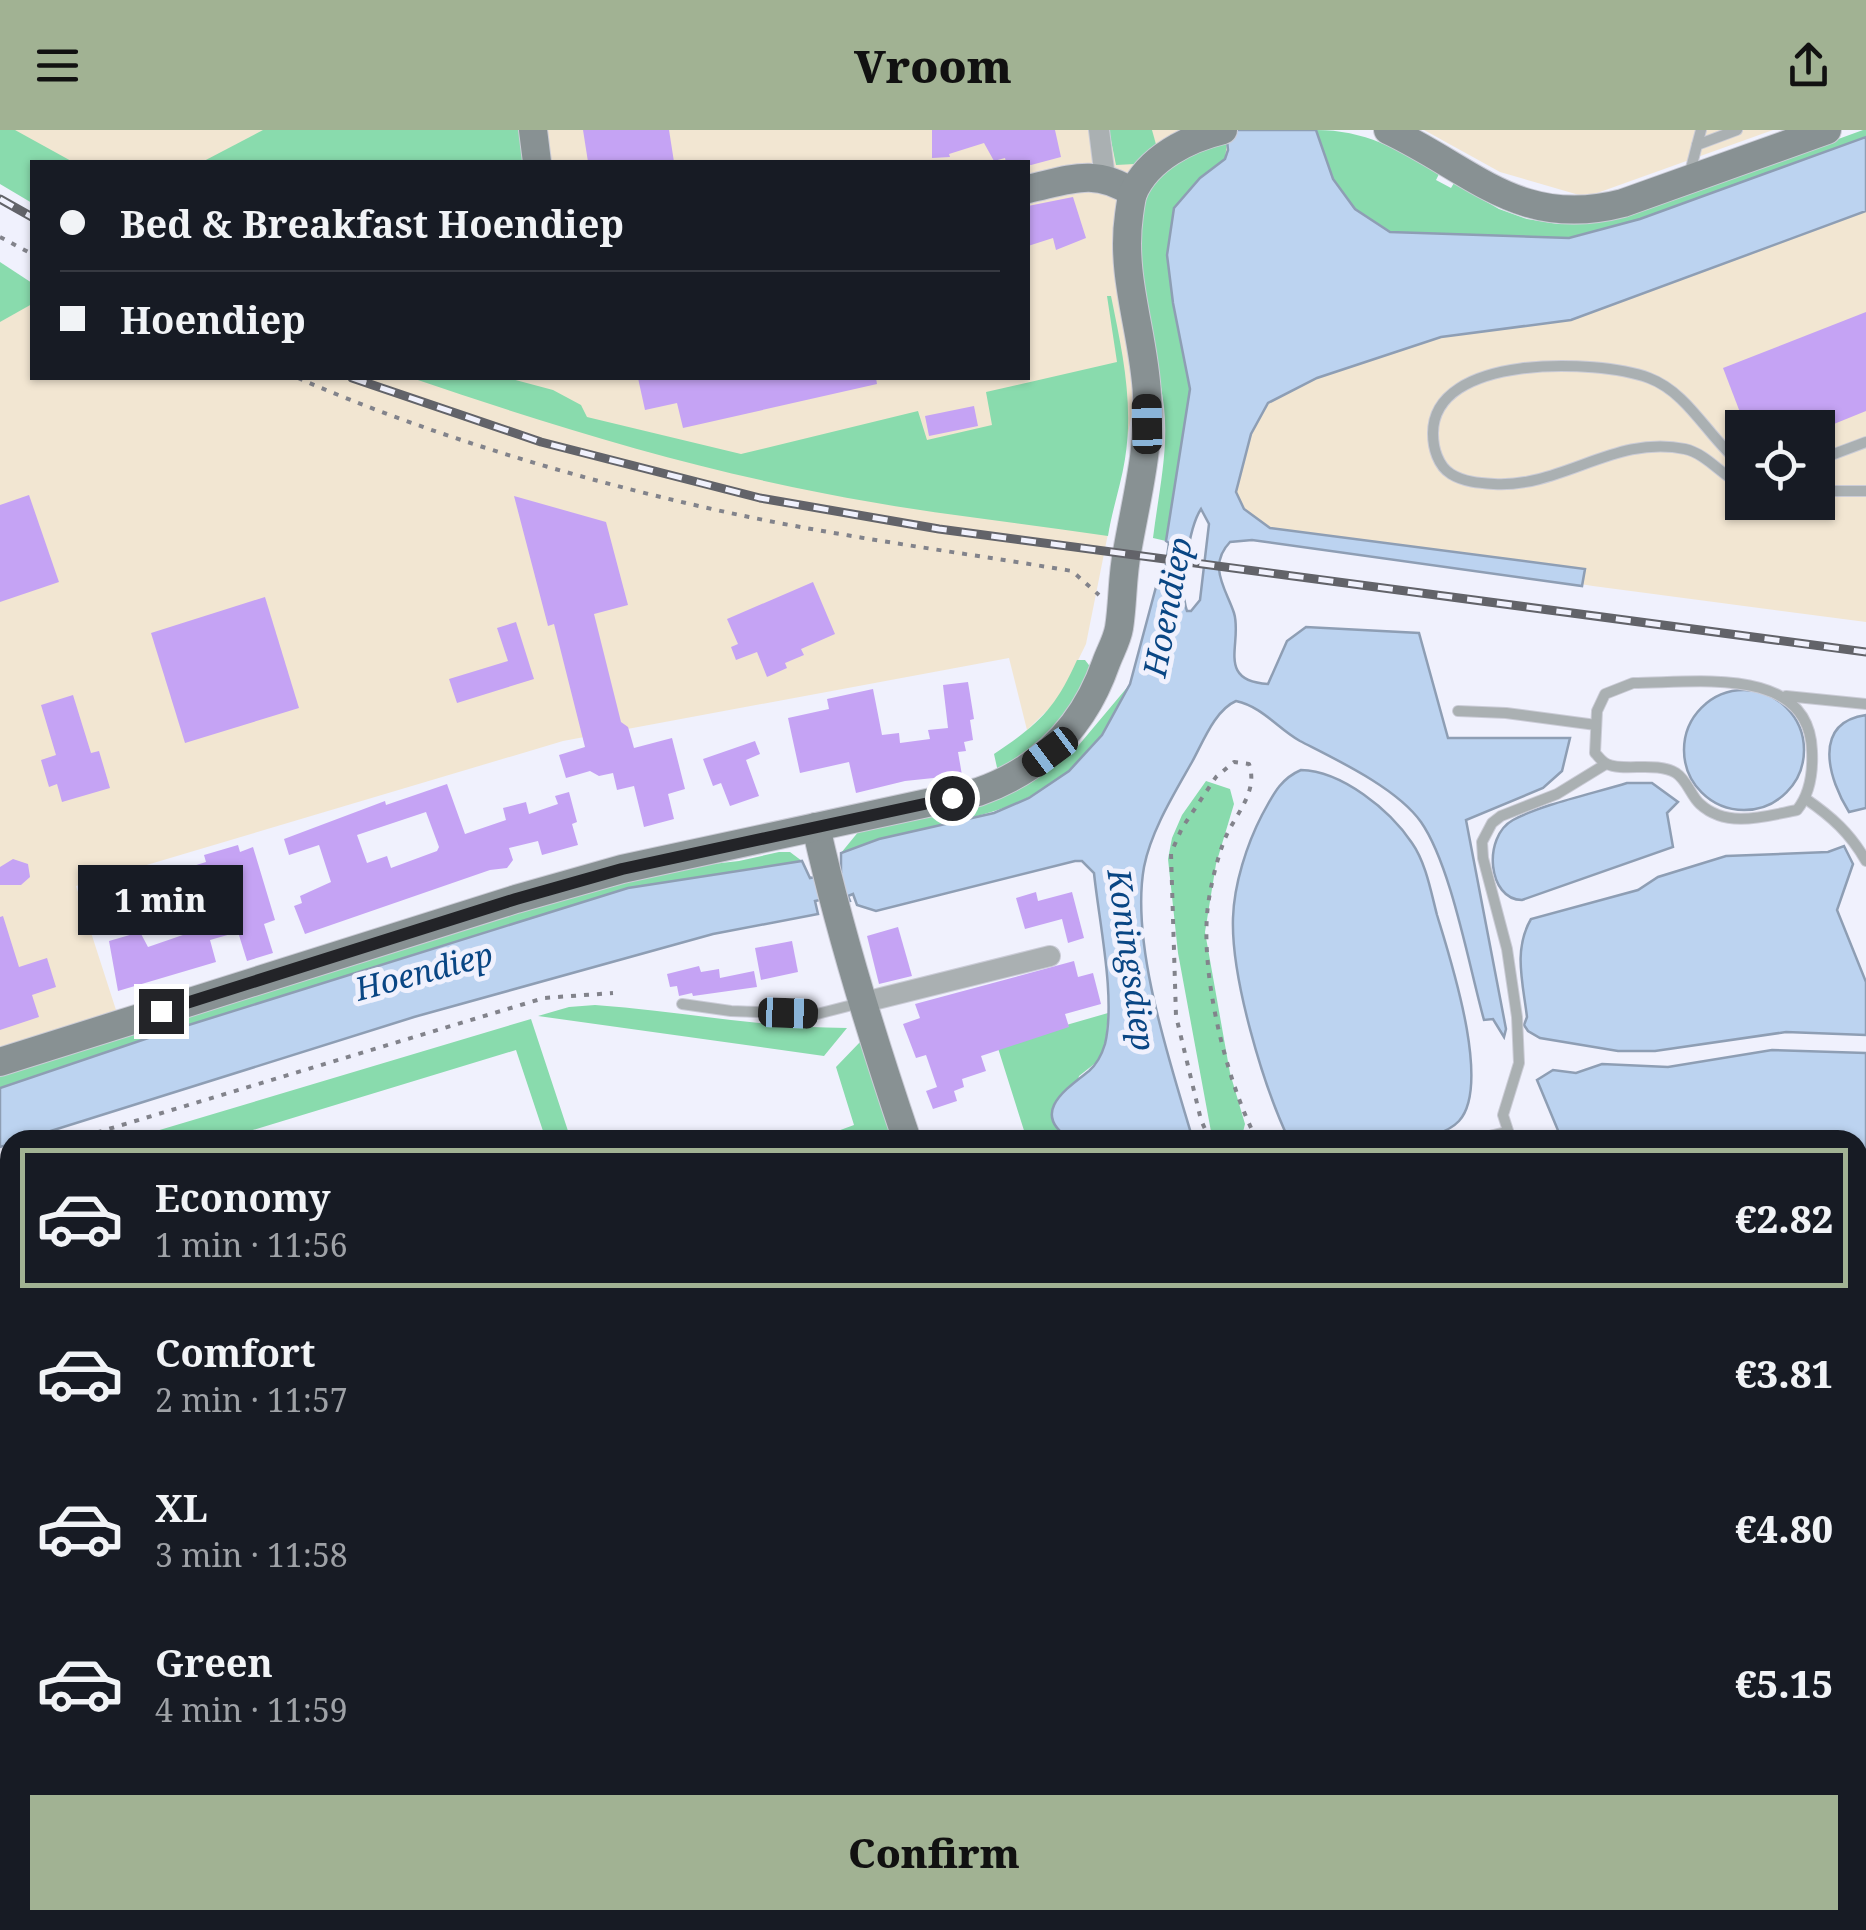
<!DOCTYPE html>
<meta charset="utf-8">
<style>
:root{--surface:#171b24;--page:#242831;--text:#f1f3f6;--muted:#9ea1a6;--line:#363941;--accent:#a1b293}
body{margin:0;font-family:"Noto Serif",serif;background:var(--page);color:var(--text);height:100vh;display:flex;flex-direction:column;font-size:38px;white-space:nowrap}
*{box-sizing:border-box;margin:0}
p{font-size:32px;color:var(--muted)}
.icon{flex:none;width:55px;height:55px;fill:none;stroke:currentColor;stroke-width:2;stroke-linecap:round;stroke-linejoin:round}
.map{position:relative;flex:1;overflow:hidden}
.panel{position:absolute;left:0px;top:1000px;width:1868px;height:800px;display:flex;flex-direction:column;background:var(--surface);border-radius:30px 30px 0 0;box-shadow:0 2px 8px #0004}
.panel>*{flex:none}
.guide{position:absolute;left:30px;top:30px;width:1000px;height:220px;border-radius:0px;box-shadow:0 2px 8px #0004;display:grid;align-content:center;height:220px;padding:0 30px;background:var(--surface)}
.controls{position:absolute;left:1725px;top:280px;display:grid;gap:20px}
.controls a{display:grid;place-items:center;width:110px;height:110px;border-radius:0px;background:var(--surface);box-shadow:0 2px 8px #0004;font-size:50px}
.end{position:absolute;width:45px;height:45px;margin:-22px;border:12px solid #232428;background:#fff;box-shadow:0 0 0 5px #fff}
.from{border-radius:50%}
.bubble{position:absolute;height:70px;border-radius:0px;background:var(--surface);box-shadow:0 2px 8px #0004;font-size:32px;font-weight:800;line-height:70px;text-align:center}
.car{position:absolute;width:30px;height:60px;margin:-30px -15px;border-radius:12px;box-shadow:0 0 8px 2px #0007;background:linear-gradient(#222 24%,#8ab4d8 0 40%,#222 0 76%,#8ab4d8 0 86%,#222 0)}
.guide b{display:flex;align-items:center;gap:35px;height:95px;font-size:38px}
.guide b+b{border-top:2px solid var(--line)}
.guide i{width:25px;height:25px;background:var(--text)}
ul{padding:18px 0 0;list-style:none}
li{display:flex;align-items:center;gap:30px;height:140px;margin:0 20px 15px;padding:0 10px;border:5px solid transparent;border-radius:0px}
li div{flex:1}
li b{display:block;font-size:38px}
li em{font-style:normal;font-weight:800}
li.on{border-color:var(--accent)}
li>.icon{width:90px;height:90px;stroke-width:1.5}
.primary-button{display:flex;gap:20px;margin-top:auto;padding:20px 30px}
.primary-button a{flex:1;height:115px;border-radius:0px;background:var(--accent);color:#111;font-size:40px;font-weight:800;line-height:115px;text-align:center}
header{display:flex;justify-content:space-between;align-items:center;height:130px;padding:0 30px;background:var(--accent);color:#111;font-size:45px;font-weight:800}
.map>svg:first-child{display:block}
.industrial{fill:#f2e6d2;fill-rule:evenodd}
.green{fill:#89dbad}
.water{fill:#bcd3f0;stroke:#8e9eb4;stroke-width:2.5;fill-rule:evenodd}
.building{fill:#c5a3f4;fill-rule:evenodd}
.lines{fill:none;stroke-linecap:round;stroke-linejoin:round}
.lane-casing{stroke:#cbccd7;stroke-width:12}
.street-casing{stroke:#cbccd7;stroke-width:22}
.secondary-casing{stroke:#cbccd7;stroke-width:30}
.path{stroke:#82838b;stroke-width:4;stroke-dasharray:5 8;stroke-linecap:butt}
.lane{stroke:#aab0b2;stroke-width:10}
.street{stroke:#aab0b2;stroke-width:20}
.secondary{stroke:#889193;stroke-width:28}
.rail-casing{stroke:#626369;stroke-width:9}
.rail{stroke:#f0f1fd;stroke-width:5;stroke-dasharray:15;stroke-linecap:butt}
.route{stroke:#232428;stroke-width:12}
.labels{text-anchor:middle;stroke-width:10;stroke-linejoin:round;paint-order:stroke}
.water-label{font-size:32px;font-style:italic;fill:#094684;stroke:#f0f1fd}
</style>
<header><svg class="icon" aria-label="menu" viewBox="0 0 24 24"><path d="M4 6h16M4 12h16M4 18h16"/></svg>Vroom<svg class="icon" aria-label="share" viewBox="0 0 24 24"><path d="M12 15V3M7 8l5-5 5 5M5 13v7h14v-7"/></svg></header>
<div class="map">
<svg width="1866" height="1800" viewBox="0 0 1866 1800">
<rect width="100%" height="100%" fill="#f0f1fd"/>
<!-- industrial -->
<g class="industrial">
<path d="M0,0H1244L1142,233L1086,514L1059,569L1027,600L1009,528L563,611L76,756L116,880L0,918V168L32,150V248H1028V32H32Z"/>
<path d="M1424,0H1773L1586,67L1500,42Z"/>
<path d="M1866,78V492L1593,456L1275,407L1223,386L1243,272L1441,191ZM1742,298H1818V372H1742Z"/>
<path d="M0,1237L10,1267V1790H1130L1134,1800H0Z"/>
</g>
<!-- green -->
<g class="green">
<path d="M0,0H15L73,32H32V73L0,54Z"/>
<path d="M263,0H523L528,32H202Z"/>
<path d="M1109,0H1152L1157,18L1135,34L1116,35Z"/>
<path d="M1316,0C1364,0 1399,19 1439,44L1436,50L1451,58L1454,53L1499,79L1527,89L1558,94L1591,93L1688,64L1863,0H1866V7L1640,89L1569,108L1390,102L1355,79L1333,49Z"/>
<path d="M1227,12L1225,29L1200,48L1174,78L1167,125L1173,173L1190,259L1166,411L1153,408C1158,366 1169,320 1164,277C1156,199 1099,79 1183,26C1194,18 1213,16 1227,12Z"/>
<path d="M0,132L32,153V174L0,192Z"/>
<path d="M1107,166H1111C1122,220 1134,273 1125,329C1121,355 1112,380 1108,406C1013,392 916,382 822,363C683,336 546,294 412,248H508L553,260L581,275L587,287L741,324L918,281L927,310L992,295L986,262L1117,232Z"/>
<path d="M1077,530H1085L1092,539L1070,591L998,642L994,624C1039,594 1055,579 1077,530Z"/>
<path d="M1130,554C1120,572 1112,591 1099,608C1046,677 987,684 908,702C886,708 863,717 841,723L859,701L1005,665L1030,653L1073,622Z"/>
<path d="M1206,651L1230,659L1234,674L1216,734L1205,802L1230,943L1245,994L1241,1010H1215L1212,1007L1178,823L1168,729L1172,708L1182,685Z"/>
<path d="M779,722H790L802,731L628,758L163,903L0,958V942L523,775L686,737L739,731Z"/>
<path d="M595,875C679,881 762,898 847,898L824,926L538,886L569,877Z"/>
<path d="M1108,883L1105,916L1098,931L1079,946L1064,1005L1072,1010H1027L997,915Z"/>
<path d="M531,889L571,1010H546L516,920L220,1010H126Z"/>
<path d="M861,911L894,1010H813L854,995L836,937Z"/>
<path d="M0,1091L10,1121V1790H55L22,1800H0Z"/>
<path d="M1206,1790H1391L1394,1800H1209Z"/>
</g>
<!-- water -->
<g class="water">
<path d="M1226,0H1316L1333,49L1355,79L1390,102L1569,108L1640,89L1866,7V81L1571,190L1441,207L1317,248L1268,273L1251,304L1236,362L1244,379L1270,398L1585,439L1582,456L1252,410L1230,412C1207,436 1226,459 1234,483C1243,512 1215,551 1268,554L1287,511L1306,497L1419,503L1448,608H1570L1562,641L1543,658L1466,690L1506,899L1504,907L1493,889L1484,890C1469,836 1451,735 1421,692C1397,658 1337,630 1300,611C1277,598 1263,577 1236,571C1215,580 1203,612 1192,632C1174,664 1151,701 1144,737C1130,815 1171,935 1193,1010H1139L1132,1007L1072,1010C1028,984 1066,959 1089,941C1097,934 1102,924 1105,914C1116,868 1099,792 1094,743L1082,731H1075L876,781L857,775L853,764L848,766L850,771L841,774L839,766L815,771L818,784L713,804L414,887L22,1010H10V1014L0,1017V958L163,903L628,758L802,731L810,748L841,742V723L879,709L994,683L1029,668L1069,641L1102,605L1130,554L1160,442L1165,441L1169,413L1166,411L1190,259L1173,173L1167,125L1174,78L1200,48L1225,29L1228,20ZM1201,379L1209,394L1200,470L1191,481H1187C1179,461 1189,397 1201,379Z"/>
<circle cx="1744" cy="620" r="60"/>
<path d="M1866,585V678L1849,682C1829,650 1811,593 1866,585Z"/>
<path d="M1301,640C1342,641 1390,680 1412,713C1426,733 1431,762 1437,785C1450,828 1492,955 1459,991C1430,1022 1329,1010 1289,1010C1263,955 1231,848 1233,788C1234,754 1247,714 1262,685C1273,665 1280,649 1301,640Z"/>
<path d="M1627,653H1652L1678,672L1667,683L1673,717L1522,770C1488,770 1482,707 1513,690C1540,675 1595,663 1627,653Z"/>
<path d="M1844,716L1853,734L1837,780L1866,852V905L1786,902L1655,921H1618L1540,908L1528,901L1524,895L1527,887C1523,853 1513,820 1531,789L1638,760L1658,747L1726,726L1828,722Z"/>
<path d="M1772,920L1866,923V1090L1858,1092V1010H1562L1537,950L1553,940L1576,943L1602,934L1668,937Z"/>
</g>
<!-- building -->
<g class="building">
<path d="M583,0H669L674,32H588Z"/>
<path d="M932,0H1055L1061,27L1031,35L1006,32L1005,28L994,31L984,13L949,24L950,27L932,28Z"/>
<path d="M1073,67L1086,108L1056,120L1053,108L1028,116V76Z"/>
<path d="M1866,182V281L1824,298H1746L1723,238Z"/>
<path d="M638,248H876L877,254L683,298L677,273L645,280Z"/>
<path d="M974,276L978,296L929,306L925,286Z"/>
<path d="M29,365L59,452L0,472V375Z"/>
<path d="M514,366L606,392L628,475L594,484L621,592L628,597L634,618L672,608L685,659L668,664L674,689L644,697L634,656L617,660L613,643L599,646L590,641L566,648L559,625L585,617L554,494L548,496Z"/>
<path d="M813,452L835,504L801,519L804,525L785,533L787,538L767,547L757,522L736,530L731,517L738,514L727,489Z"/>
<path d="M265,467L299,578L185,613L151,503Z"/>
<path d="M516,492L534,549L457,573L449,549L508,531L497,498Z"/>
<path d="M968,552L974,589L970,590L973,610L964,612L966,621L958,622L962,645L905,651L856,663L849,632L800,643L788,588L829,579L827,569L873,559L882,605L899,603L900,613L930,609L928,600L948,598L943,555Z"/>
<path d="M73,565L91,623L99,621L110,658L62,672L57,654L49,657L41,630L56,625L41,575Z"/>
<path d="M755,611L760,624L746,630L759,666L730,676L721,653L713,656L703,629Z"/>
<path d="M447,654L465,704L506,690L503,678L526,672L529,684L558,674L555,666L569,662L577,692L572,694L578,715L542,725L538,711L509,718L513,730L507,738L490,740L305,804L294,776L302,773L300,766L331,752L319,715L289,725L284,709L385,671L386,675ZM426,682L439,717L437,721L391,738L387,726L367,733L357,705Z"/>
<path d="M238,715L240,722L253,717L275,790L264,794L273,823L247,831L238,802L210,810L216,832L118,861L109,811L140,802L148,817L206,797L190,737L206,732L204,725Z"/>
<path d="M13,729L28,734L30,747L21,755H0V737Z"/>
<path d="M1036,762L1038,771L1072,762L1084,808L1068,813L1062,789L1025,799L1016,768Z"/>
<path d="M3,786L19,837L47,828L56,857L32,865L39,887L0,900V787Z"/>
<path d="M898,797L912,846L879,854L867,806Z"/>
<path d="M792,811L798,842L761,850L755,818Z"/>
<path d="M1074,831L1078,847L1093,843L1101,874L1065,884L1069,897L981,926L986,941L962,949L964,957L954,961L957,971L933,979L926,961L937,957L926,925L916,928L903,894L920,888L915,874Z"/>
<path d="M699,836L701,842L719,839L720,848L754,841L757,857L693,866L692,863L679,866L677,856L670,857L667,844Z"/>
</g>
<g class="lines">
<defs>
<g id="lane">
<path d="M1697,15L1701,0"/>
<path d="M1689,46L1697,15L1737,0"/>
<path d="M1818,330L1866,312"/>
<path d="M1742,335C1709,309 1689,263 1649,248C1597,229 1432,223 1433,304C1433,318 1438,336 1451,344C1464,352 1479,353 1494,354C1562,358 1616,304 1685,319C1707,324 1722,346 1742,355"/>
<path d="M1818,361H1866"/>
<path d="M1633,553C1694,553 1809,534 1812,621C1813,642 1810,664 1797,680C1766,686 1727,699 1700,674C1691,666 1687,650 1676,643C1657,631 1623,642 1607,634C1602,632 1599,627 1595,623L1597,581L1605,564Z"/>
<path d="M1786,566L1866,574"/>
<path d="M1458,581L1506,583L1596,595"/>
<path d="M1806,669C1832,687 1850,703 1866,731"/>
<path d="M682,874L731,881L817,884L860,873"/>
<path d="M1473,1010L1506,1002"/>
<path d="M1511,1010L1503,985L1519,933L1517,887L1507,819L1483,728L1482,712L1492,693L1501,686L1557,664L1606,634"/>
<path d="M1858,1142L1866,1139"/>
<path d="M1858,1231L1866,1227"/>
<path d="M1858,1257L1866,1254"/>
<path d="M1858,1700L1866,1698"/>
<path d="M1858,1779L1866,1775"/>
<path d="M1485,1790L1490,1800"/>
<path d="M185,1800L217,1790"/>
<path d="M1566,1800L1591,1790"/>
<path d="M1794,1800L1824,1790"/>
</g>
<g id="street">
<path d="M1099,0L1105,48"/>
<path d="M861,873L1050,826"/>
</g>
<g id="secondary">
<path d="M533,0L537,32"/>
<path d="M1388,0C1473,40 1520,100 1623,73L1827,0"/>
<path d="M1028,59C1069,50 1095,37 1133,63"/>
<path d="M816,697C840,804 872,907 907,1010"/>
<path d="M0,932L516,769L622,739L978,662C1041,640 1084,596 1106,533C1110,522 1117,510 1119,498C1123,473 1122,447 1127,422C1136,370 1150,318 1147,265C1144,203 1120,147 1129,85C1130,78 1131,69 1133,63C1148,28 1189,8 1223,0"/>
<path d="M1178,1790L1181,1800"/>
</g>
</defs>
<!-- lane casing -->
<use href="#lane" class="lane-casing"/>
<!-- street casing -->
<use href="#street" class="street-casing"/>
<!-- secondary casing -->
<use href="#secondary" class="secondary-casing"/>
<!-- path -->
<g class="path">
<path d="M0,107L32,124"/>
<path d="M298,248C435,308 601,356 749,387C856,409 964,423 1072,441L1099,465"/>
<path d="M72,1010L544,868L613,863"/>
<path d="M1210,1010L1201,990L1176,886L1171,723L1182,698L1216,647L1234,632L1249,634C1259,663 1234,685 1224,711C1218,727 1213,746 1210,763C1196,831 1225,949 1257,1010"/>
<path d="M0,1032L10,1029"/>
<path d="M775,1790L776,1800"/>
</g>
<!-- lane -->
<use href="#lane" class="lane"/>
<!-- street -->
<use href="#street" class="street"/>
<!-- secondary -->
<use href="#secondary" class="secondary"/>
<defs>
<g id="rail">
<path d="M0,69L32,87"/>
<path d="M352,248L541,312L760,368L939,399L1866,522"/>
</g>
</defs>
<!-- rail casing -->
<use href="#rail" class="rail-casing"/>
<!-- rail -->
<use href="#rail" class="rail"/>
</g>
<g class="lines">
<!-- route -->
<path class="route" d="M161,881L516,769L622,739L952,668"/>
</g>
<g class="labels">
<!-- water labels -->
<g class="water-label">
<text transform="translate(1168 477) rotate(-79)" y="11">Hoendiep</text>
<text transform="translate(1131 830) rotate(82)" y="11">Koningsdiep</text>
<text transform="translate(424 842) rotate(-15)" y="11">Hoendiep</text>
</g>
</g>
</svg>
<div class="controls">
<a><svg class="icon" aria-label="locate" viewBox="0 0 24 24"><circle cx="12" cy="12" r="6"/><path d="M12 2v4M12 18v4M2 12h4M18 12h4"/></svg></a>
</div>
<i class="end from" style="left:952px;top:668px"></i>
<i class="end" style="left:161px;top:881px"></i>
<div class="bubble" style="left:78px;top:735px;width:165px">1 min</div>
<i class="car" style="left:1147px;top:294px;rotate:359deg"></i>
<i class="car" style="left:1050px;top:622px;rotate:233deg"></i>
<i class="car" style="left:788px;top:883px;rotate:92deg"></i>
<div class="guide">
<b><i class="from"></i>Bed &amp; Breakfast Hoendiep</b>
<b><i></i>Hoendiep</b>
</div>
<section class="panel">
<ul>
<li class="on"><svg class="icon" aria-label="car" viewBox="0 0 24 24"><path d="M5 17H2v-5l4-1 3-4h7l3 4 3 1v5h-3M9 17h6M6 11h13"/><circle cx="7" cy="17" r="2"/><circle cx="17" cy="17" r="2"/></svg><div><b>Economy</b><p>1 min · 11:56</p></div><em>€2.82</em></li>
<li><svg class="icon" aria-label="car" viewBox="0 0 24 24"><path d="M5 17H2v-5l4-1 3-4h7l3 4 3 1v5h-3M9 17h6M6 11h13"/><circle cx="7" cy="17" r="2"/><circle cx="17" cy="17" r="2"/></svg><div><b>Comfort</b><p>2 min · 11:57</p></div><em>€3.81</em></li>
<li><svg class="icon" aria-label="car" viewBox="0 0 24 24"><path d="M5 17H2v-5l4-1 3-4h7l3 4 3 1v5h-3M9 17h6M6 11h13"/><circle cx="7" cy="17" r="2"/><circle cx="17" cy="17" r="2"/></svg><div><b>XL</b><p>3 min · 11:58</p></div><em>€4.80</em></li>
<li><svg class="icon" aria-label="car" viewBox="0 0 24 24"><path d="M5 17H2v-5l4-1 3-4h7l3 4 3 1v5h-3M9 17h6M6 11h13"/><circle cx="7" cy="17" r="2"/><circle cx="17" cy="17" r="2"/></svg><div><b>Green</b><p>4 min · 11:59</p></div><em>€5.15</em></li>
</ul>
<div class="primary-button"><a>Confirm</a></div>
</section>
</div>
